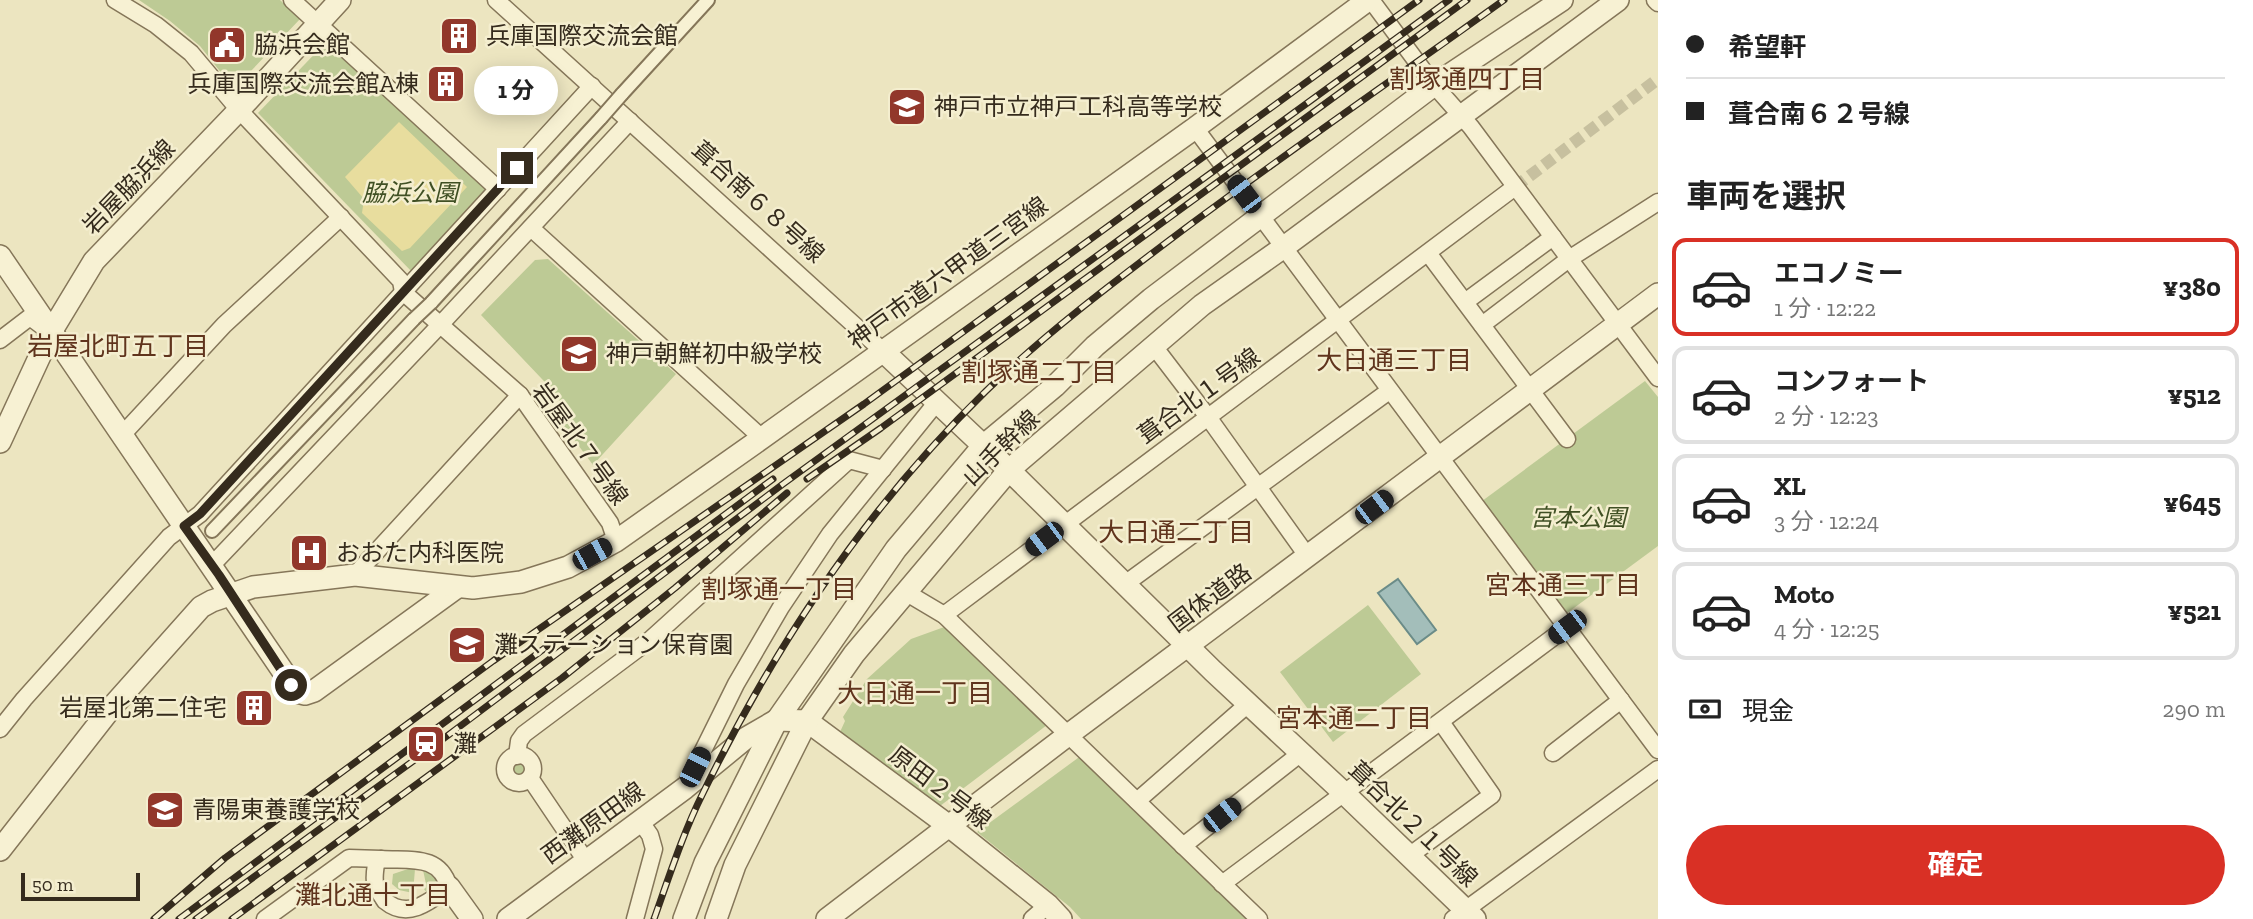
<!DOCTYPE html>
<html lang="ja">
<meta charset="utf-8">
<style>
:root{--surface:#fff;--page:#f6f6f6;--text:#222;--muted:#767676;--line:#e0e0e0;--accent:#d93025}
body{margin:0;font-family:"Zilla Slab","Noto Sans JP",serif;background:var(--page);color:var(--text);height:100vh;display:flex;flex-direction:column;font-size:26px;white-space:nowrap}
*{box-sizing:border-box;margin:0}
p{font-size:23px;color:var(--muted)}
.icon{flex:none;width:38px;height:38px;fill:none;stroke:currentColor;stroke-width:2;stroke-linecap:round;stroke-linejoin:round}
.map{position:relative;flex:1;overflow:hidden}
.details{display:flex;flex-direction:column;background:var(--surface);width:595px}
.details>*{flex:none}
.top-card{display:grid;align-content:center;height:154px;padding:0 28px;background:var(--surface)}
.scale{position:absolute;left:21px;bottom:18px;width:119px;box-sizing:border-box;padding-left:7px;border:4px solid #352b1d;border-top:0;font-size:19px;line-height:24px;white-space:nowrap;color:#352b1d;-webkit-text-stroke:5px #f4eecf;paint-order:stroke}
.end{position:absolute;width:32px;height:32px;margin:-16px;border:9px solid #352b1d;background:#fff;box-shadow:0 0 0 4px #fff}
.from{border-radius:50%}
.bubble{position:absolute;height:49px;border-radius:24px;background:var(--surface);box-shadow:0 4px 18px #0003;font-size:23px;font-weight:700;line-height:49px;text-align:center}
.car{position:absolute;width:21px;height:42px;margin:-21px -10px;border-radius:9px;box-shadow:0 0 5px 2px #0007;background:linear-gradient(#222 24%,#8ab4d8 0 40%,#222 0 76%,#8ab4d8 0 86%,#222 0)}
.top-card b{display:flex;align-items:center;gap:24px;height:66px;font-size:26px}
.top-card b+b{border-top:2px solid var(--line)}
.top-card i{width:18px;height:18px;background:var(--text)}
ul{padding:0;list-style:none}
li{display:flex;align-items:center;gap:21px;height:98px;margin:0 14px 10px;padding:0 14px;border:4px solid var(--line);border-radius:14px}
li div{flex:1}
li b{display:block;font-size:26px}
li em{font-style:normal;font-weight:700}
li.selected{border-color:var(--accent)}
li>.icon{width:63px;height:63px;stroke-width:1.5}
h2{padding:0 28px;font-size:32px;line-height:84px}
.pay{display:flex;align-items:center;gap:18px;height:77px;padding:0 28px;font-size:26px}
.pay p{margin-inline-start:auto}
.action{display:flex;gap:14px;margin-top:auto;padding:14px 28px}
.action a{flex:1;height:80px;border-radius:42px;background:var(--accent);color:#fff;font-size:28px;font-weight:700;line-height:80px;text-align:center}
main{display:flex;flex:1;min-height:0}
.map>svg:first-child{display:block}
.green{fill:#bdca95}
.sand{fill:#e8dd9e}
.water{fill:#a3beba;stroke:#6b8c88;stroke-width:2}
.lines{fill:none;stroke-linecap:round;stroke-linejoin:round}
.pedestrian-tunnel{stroke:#c7c09f;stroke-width:12;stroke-dasharray:12 6;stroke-linecap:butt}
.pedestrian-casing{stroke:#857659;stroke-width:16}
.minor-casing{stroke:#857659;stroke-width:19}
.tertiary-casing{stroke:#857659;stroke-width:24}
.pedestrian{stroke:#f7f1d3;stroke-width:12}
.minor{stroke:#f7f1d3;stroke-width:16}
.tertiary{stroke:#f7f1d3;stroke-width:21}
.rail-casing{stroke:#352b1d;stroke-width:7}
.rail{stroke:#f4eecf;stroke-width:4.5;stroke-dasharray:13;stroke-linecap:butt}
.pedestrian-bridge-casing{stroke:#857659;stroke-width:16;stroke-linecap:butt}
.pedestrian-bridge{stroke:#f7f1d3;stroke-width:12}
.route{stroke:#352b1d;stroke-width:9}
.labels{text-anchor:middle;stroke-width:5;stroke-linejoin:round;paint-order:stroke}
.poi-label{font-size:24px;fill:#352b1d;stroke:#f4eecf;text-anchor:start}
.street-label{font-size:24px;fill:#352b1d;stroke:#f4eecf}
.park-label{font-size:24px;font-style:italic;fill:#405024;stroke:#f4eecf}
.neighbourhood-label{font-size:26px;fill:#60341d;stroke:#f4eecf}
</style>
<main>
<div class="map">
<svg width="1658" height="919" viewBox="0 0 1658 919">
<rect width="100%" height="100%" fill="#ece5c0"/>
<!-- green -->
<g class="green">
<path d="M139,0H280L300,19L234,89L200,46L170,21Z"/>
<path d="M327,41L484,188L486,194L414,274L258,113Z"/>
<path d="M548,259L676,374L593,465L555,414L560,398L481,315L535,260Z"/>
<path d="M1645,381L1658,397V546L1563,616L1478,504Z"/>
<path d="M1368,605L1421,674L1333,742L1280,672Z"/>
<path d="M947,626L1047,725L940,806L840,732L845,721L843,717L867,679L911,639Z"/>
<path d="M1082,755L1250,919H1081L1070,907L977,832Z"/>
<circle cx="519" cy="769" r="9"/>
<path d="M408,869H415L413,893L399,890L392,884L393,874Z"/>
<path d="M423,870H428L438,879L435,889L427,893L424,889L426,884Z"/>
</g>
<!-- sand -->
<path class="sand" d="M399,122L467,187L410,248L402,251L362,213L364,199L345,177Z"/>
<!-- water -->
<path class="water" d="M1398,579L1436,630L1417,644L1378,593Z"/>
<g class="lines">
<!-- pedestrian-tunnel -->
<path class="pedestrian-tunnel" d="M1515,187L1658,79"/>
<defs>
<g id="pedestrian">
<path d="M622,94L708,0"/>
<path d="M431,303L601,118"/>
<path d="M212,531L414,319"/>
</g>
<g id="minor">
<path d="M115,0L156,25L191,53L239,110L401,281L403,292L520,395L610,523L616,541"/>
<path d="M292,0L498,189"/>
<path d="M496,0L884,352"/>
<path d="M1371,0L1434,85L1471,127L1658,378"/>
<path d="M1655,0L1658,3"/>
<path d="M1195,128L1658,750"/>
<path d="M531,228L762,438"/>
<path d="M1428,253L1567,439"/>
<path d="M1465,302L1553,237"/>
<path d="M1482,325L1569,259L1658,202"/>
<path d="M0,340L30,317L46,329"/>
<path d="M1153,345L1208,417L1308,557"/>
<path d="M122,435L224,325L341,217"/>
<path d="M212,565L440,325L630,121"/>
<path d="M355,575L520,395"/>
<path d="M1125,584L1389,391"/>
<path d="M907,593L944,615L1259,919"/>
<path d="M944,615L1515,187"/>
<path d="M0,729L24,699L169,537L200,514L592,86"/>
<path d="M1553,753L1621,700"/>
<circle cx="519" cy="769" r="14"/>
<path d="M517,756L519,741L524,734L651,639L849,460L883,469"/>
<path d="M530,778L586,861"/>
<path d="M686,785L736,684L781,607L830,534L937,402"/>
<path d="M1137,801L1248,704"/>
<path d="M1183,846L1301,753"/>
<path d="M1409,856L1492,795L1441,722"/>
<path d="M381,859C411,861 439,854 449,887C427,904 407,919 385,901C374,885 373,883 376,864Z"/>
<path d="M1222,884L1567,627"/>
<path d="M265,919L349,858L381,859"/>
<path d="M635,919L654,849L650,835L640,821"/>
<path d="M1032,919L1048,905"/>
<path d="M1453,919L1658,769"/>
</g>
<g id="tertiary">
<path d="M0,256L297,692L305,694L314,691L456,588"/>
<path d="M884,352L1009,470L1213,671L1345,794L1475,919"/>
<path d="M0,442L51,332L94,261L239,110L340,0"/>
<path d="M0,850L111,708L201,607L212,601L253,587L355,575L473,588L521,582L568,567L616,541L762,438L1195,128L1368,0"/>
<path d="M449,887L472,919"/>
<path d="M508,919L685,788L746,738L777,720L807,721L949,826L1048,905L1061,919"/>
<path d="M684,919L705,863L777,720L896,549L983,446L1055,386L1095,346L1151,299L1434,85L1562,0"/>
<path d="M716,919L735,865L807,721L854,654L1009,470L1202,305L1284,247L1618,0"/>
<path d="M827,919L1068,735L1658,294"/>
</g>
</defs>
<!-- pedestrian casing -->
<use href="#pedestrian" class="pedestrian-casing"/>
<!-- minor casing -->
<use href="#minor" class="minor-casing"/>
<!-- tertiary casing -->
<use href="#tertiary" class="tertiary-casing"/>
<!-- pedestrian -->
<use href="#pedestrian" class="pedestrian"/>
<!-- minor -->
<use href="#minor" class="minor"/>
<!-- tertiary -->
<use href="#tertiary" class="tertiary"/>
<defs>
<g id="rail">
<path d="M807,479L881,428L1467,0"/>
<path d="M154,919L225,858L493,661L864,404L1419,0"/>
<path d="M179,919L773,479"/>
<path d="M196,919L431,748L783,484L1449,0"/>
<path d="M232,919L562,678L675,588L787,493"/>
<path d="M654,919C669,877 683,833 703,793C775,645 868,506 986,391C1045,334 1110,285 1175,236C1283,155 1394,79 1504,0"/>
</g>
</defs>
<!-- rail casing -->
<use href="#rail" class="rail-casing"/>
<!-- rail -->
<use href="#rail" class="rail"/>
<defs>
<g id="pedestrian-bridge">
<path d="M601,118L622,94"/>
<path d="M414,319L431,303"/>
</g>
</defs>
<!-- pedestrian-bridge casing -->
<use href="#pedestrian-bridge" class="pedestrian-bridge-casing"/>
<!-- pedestrian-bridge -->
<use href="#pedestrian-bridge" class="pedestrian-bridge"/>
</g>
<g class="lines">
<!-- route -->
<path class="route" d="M291,685L219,575L184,526L200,514L517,168"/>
</g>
<!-- icons -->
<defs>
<symbol id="building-square" viewBox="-11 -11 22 22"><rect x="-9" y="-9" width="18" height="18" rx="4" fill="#92372b" stroke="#f4eecf"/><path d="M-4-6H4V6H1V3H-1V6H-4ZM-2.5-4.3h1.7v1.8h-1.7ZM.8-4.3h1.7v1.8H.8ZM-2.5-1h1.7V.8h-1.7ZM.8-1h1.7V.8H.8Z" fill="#fff"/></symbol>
<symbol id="civic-square" viewBox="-11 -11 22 22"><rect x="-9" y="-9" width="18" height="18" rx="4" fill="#92372b" stroke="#f4eecf"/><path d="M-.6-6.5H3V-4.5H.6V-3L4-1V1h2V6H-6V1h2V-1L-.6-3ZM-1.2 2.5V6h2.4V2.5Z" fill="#fff"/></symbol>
<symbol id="school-square" viewBox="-11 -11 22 22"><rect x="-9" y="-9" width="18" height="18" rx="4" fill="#92372b" stroke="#f4eecf"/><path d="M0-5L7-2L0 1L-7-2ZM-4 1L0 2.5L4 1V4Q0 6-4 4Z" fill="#fff"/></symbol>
<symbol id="hospital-square" viewBox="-11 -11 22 22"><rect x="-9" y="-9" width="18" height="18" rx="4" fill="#92372b" stroke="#f4eecf"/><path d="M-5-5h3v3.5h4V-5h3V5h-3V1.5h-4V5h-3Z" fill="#fff"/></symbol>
<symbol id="station-square" viewBox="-11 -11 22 22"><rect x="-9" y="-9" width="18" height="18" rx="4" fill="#92372b" stroke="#f4eecf"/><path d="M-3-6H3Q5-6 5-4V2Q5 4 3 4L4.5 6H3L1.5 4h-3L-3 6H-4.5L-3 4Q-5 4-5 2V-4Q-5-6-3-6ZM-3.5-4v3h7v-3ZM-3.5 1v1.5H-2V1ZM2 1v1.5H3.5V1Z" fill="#fff"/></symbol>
</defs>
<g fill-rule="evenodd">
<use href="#building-square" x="437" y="14" width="44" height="44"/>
<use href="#civic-square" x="205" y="23" width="44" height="44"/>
<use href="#building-square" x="424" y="62" width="44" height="44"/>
<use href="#school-square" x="885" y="85" width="44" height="44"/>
<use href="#school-square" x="557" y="332" width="44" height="44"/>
<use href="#hospital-square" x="287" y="531" width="44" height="44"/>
<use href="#school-square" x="445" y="623" width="44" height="44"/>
<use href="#building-square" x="232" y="686" width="44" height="44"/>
<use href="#station-square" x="404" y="722" width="44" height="44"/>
<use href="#school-square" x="143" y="788" width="44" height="44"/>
</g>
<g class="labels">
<!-- poi labels -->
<g class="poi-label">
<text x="486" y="44">兵庫国際交流会館</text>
<text x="254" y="53">脇浜会館</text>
<text x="419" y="92" text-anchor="end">兵庫国際交流会館A棟</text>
<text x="934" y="115">神戸市立神戸工科高等学校</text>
<text x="606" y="362">神戸朝鮮初中級学校</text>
<text x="336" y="561">おおた内科医院</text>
<text x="494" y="653">灘ステーション保育園</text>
<text x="227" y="716" text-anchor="end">岩屋北第二住宅</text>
<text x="453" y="752">灘</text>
<text x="192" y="818">青陽東養護学校</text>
</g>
<!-- street labels -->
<g class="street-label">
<text transform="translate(129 187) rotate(-46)" y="8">岩屋脇浜線</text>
<text transform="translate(758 202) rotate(42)" y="8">葺合南６８号線</text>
<text transform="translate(948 273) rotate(-36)" y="8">神戸市道六甲道三宮線</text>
<text transform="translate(1199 396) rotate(-36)" y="8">葺合北１号線</text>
<text transform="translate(580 444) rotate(54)" y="8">岩屋北７号線</text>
<text transform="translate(1001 448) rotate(-44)" y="8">山手幹線</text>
<text transform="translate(1210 598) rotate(-37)" y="8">国体道路</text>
<text transform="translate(940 788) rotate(37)" y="8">原田２号線</text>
<text transform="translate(593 823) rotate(-36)" y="8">西灘原田線</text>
<text transform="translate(1413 824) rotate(44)" y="8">葺合北２１号線</text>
</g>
<!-- park labels -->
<g class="park-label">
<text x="410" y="201">脇浜公園</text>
<text x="1578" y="526">宮本公園</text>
</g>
<!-- neighbourhood labels -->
<g class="neighbourhood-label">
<text x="1467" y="88">割塚通四丁目</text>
<text x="118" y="355">岩屋北町五丁目</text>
<text x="1394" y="369">大日通三丁目</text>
<text x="1039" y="381">割塚通二丁目</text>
<text x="1176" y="541">大日通二丁目</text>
<text x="1563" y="594">宮本通三丁目</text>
<text x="779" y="598">割塚通一丁目</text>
<text x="915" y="702">大日通一丁目</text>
<text x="1354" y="727">宮本通二丁目</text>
<text x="373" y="904">灘北通十丁目</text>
</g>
</g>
</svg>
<div class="scale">50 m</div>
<i class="end from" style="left:291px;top:685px"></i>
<i class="end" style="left:517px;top:168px"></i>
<div class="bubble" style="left:474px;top:66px;width:84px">1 分</div>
<i class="car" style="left:1244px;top:194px;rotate:323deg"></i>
<i class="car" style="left:1374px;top:507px;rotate:53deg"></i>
<i class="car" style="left:1044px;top:539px;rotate:233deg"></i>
<i class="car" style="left:592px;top:554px;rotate:61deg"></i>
<i class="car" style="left:1567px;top:627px;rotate:233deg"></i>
<i class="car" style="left:695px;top:767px;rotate:26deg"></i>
<i class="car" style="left:1222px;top:815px;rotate:52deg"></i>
</div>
<section class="details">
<div class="top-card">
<b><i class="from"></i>希望軒</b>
<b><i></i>葺合南６２号線</b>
</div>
<h2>車両を選択</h2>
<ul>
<li class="selected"><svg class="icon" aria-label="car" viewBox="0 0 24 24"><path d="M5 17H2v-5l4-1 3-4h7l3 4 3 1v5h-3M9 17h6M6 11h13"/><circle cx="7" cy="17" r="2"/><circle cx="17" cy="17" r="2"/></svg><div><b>エコノミー</b><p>1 分 · 12:22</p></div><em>¥380</em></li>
<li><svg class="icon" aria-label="car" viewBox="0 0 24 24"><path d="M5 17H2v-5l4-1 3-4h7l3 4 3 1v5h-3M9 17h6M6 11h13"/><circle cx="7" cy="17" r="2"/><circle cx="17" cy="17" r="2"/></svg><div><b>コンフォート</b><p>2 分 · 12:23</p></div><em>¥512</em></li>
<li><svg class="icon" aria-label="car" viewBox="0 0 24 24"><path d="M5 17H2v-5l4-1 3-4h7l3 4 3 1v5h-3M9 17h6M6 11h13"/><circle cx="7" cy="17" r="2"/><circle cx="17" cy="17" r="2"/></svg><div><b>XL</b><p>3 分 · 12:24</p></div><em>¥645</em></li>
<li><svg class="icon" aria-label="car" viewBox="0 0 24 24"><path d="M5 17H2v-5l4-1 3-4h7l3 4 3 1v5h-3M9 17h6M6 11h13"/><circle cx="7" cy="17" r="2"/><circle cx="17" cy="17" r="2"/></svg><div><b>Moto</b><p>4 分 · 12:25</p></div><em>¥521</em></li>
</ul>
<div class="pay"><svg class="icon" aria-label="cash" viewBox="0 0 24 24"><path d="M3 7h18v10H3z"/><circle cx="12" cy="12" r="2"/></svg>現金<p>290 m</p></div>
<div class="action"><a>確定</a></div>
</section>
</main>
